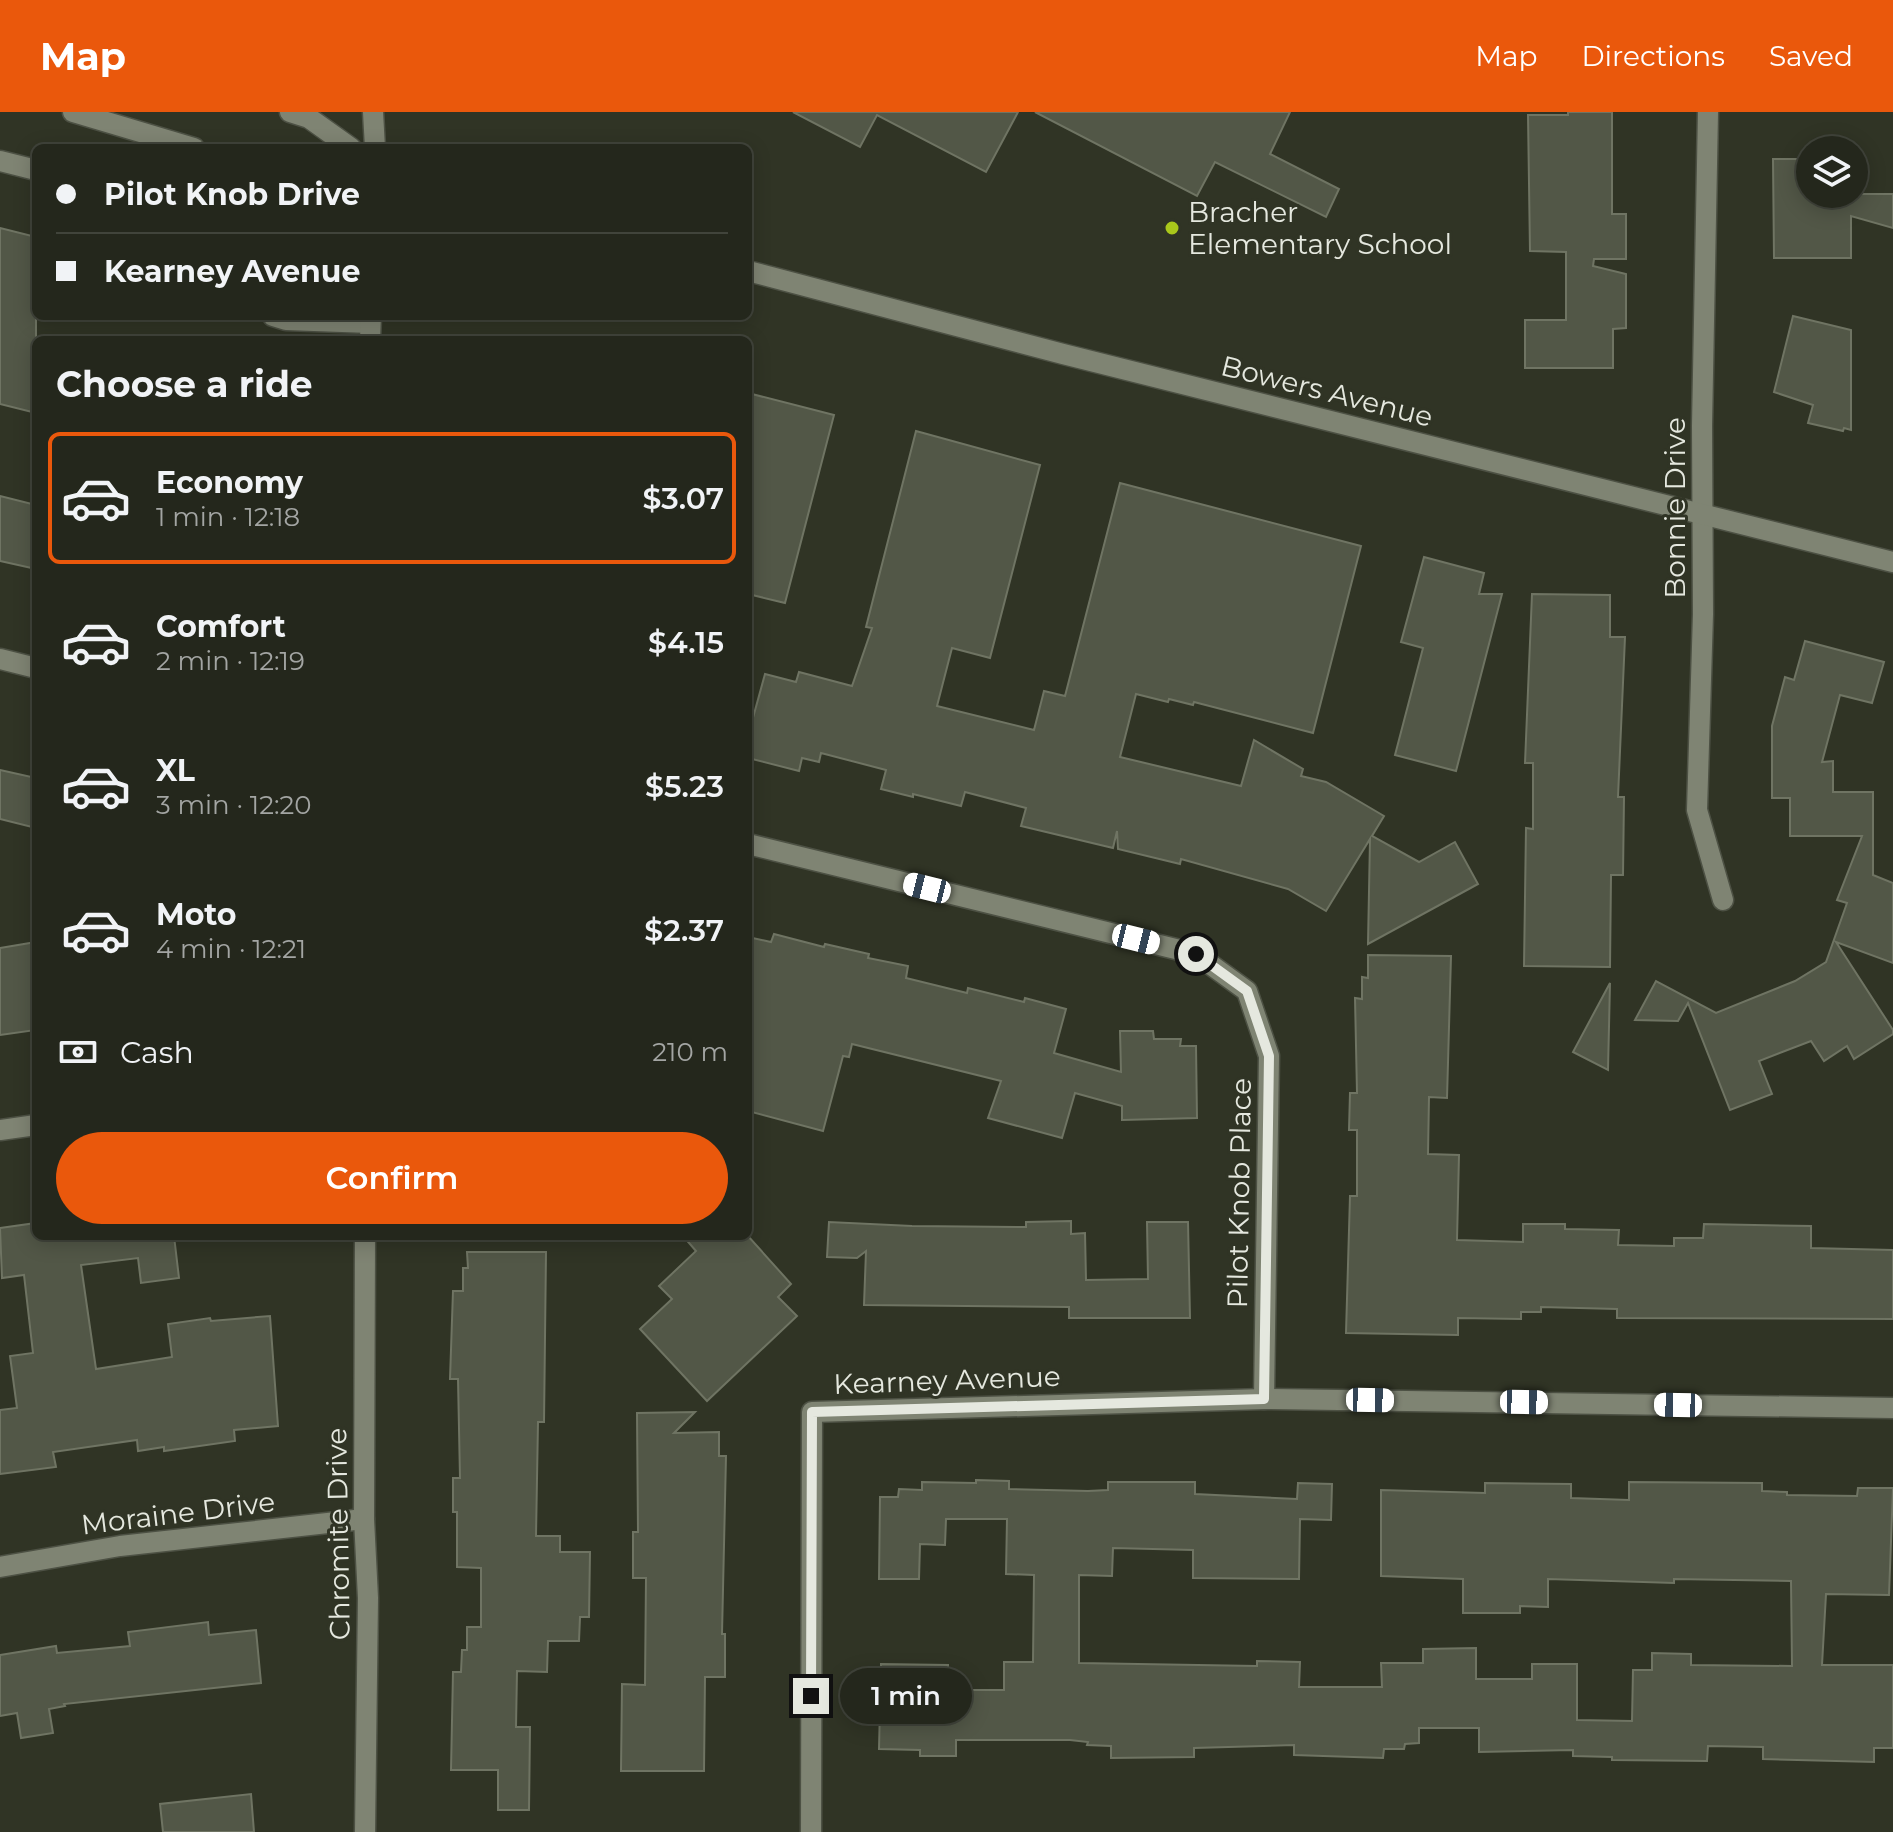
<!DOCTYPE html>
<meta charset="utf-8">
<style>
:root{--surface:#24271c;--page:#2c2f25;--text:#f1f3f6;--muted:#a3a5a3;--line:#41443b;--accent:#ea580c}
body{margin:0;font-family:Montserrat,sans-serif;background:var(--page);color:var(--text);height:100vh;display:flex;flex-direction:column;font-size:30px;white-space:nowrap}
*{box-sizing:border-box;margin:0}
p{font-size:26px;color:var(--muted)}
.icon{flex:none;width:44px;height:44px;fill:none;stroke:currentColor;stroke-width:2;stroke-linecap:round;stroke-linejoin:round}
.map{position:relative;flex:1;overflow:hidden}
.side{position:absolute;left:32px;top:224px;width:720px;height:904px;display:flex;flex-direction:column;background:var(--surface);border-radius:12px;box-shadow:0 4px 20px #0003,0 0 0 2px var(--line)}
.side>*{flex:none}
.top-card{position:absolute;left:32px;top:32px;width:720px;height:176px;border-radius:12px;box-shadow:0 4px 20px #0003,0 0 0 2px var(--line);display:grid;align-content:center;height:176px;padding:0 24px;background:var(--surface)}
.controls{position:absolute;left:1796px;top:24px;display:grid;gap:16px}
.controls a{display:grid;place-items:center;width:72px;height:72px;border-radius:50%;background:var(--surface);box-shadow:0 4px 20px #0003,0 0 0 2px var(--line);font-size:40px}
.end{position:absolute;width:36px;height:36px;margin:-18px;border:10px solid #e5e8df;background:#111;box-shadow:0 0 0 4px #111}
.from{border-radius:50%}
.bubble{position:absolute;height:56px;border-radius:28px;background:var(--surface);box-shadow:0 4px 20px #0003,0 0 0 2px var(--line);font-size:26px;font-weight:600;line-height:56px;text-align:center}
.car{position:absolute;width:24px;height:48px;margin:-24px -12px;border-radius:10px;box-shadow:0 0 6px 2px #0007;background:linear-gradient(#fff 24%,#345 0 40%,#fff 0 76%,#345 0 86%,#fff 0)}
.top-card b{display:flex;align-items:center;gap:28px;height:76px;font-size:30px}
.top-card b+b{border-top:2px solid var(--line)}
.top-card i{width:20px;height:20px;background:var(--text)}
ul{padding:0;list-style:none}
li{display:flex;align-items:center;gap:24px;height:132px;margin:0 16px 12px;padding:0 8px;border:4px solid transparent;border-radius:12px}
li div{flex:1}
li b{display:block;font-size:30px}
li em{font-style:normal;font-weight:600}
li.current{border-color:var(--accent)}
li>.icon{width:72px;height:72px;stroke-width:1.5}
h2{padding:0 24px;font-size:36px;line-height:96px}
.pay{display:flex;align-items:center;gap:20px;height:88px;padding:0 24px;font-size:30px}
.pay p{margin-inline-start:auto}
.cta{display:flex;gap:16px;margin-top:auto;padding:16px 24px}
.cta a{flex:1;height:92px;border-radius:48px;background:var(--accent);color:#fff;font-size:32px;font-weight:600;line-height:92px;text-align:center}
header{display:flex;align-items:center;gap:48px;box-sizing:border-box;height:112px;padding:0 40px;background:var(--accent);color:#fff}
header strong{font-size:38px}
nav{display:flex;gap:44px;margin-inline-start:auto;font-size:28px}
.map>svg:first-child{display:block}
.building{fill:#525747;stroke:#6f7463;stroke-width:2}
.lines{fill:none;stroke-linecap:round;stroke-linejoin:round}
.minor-casing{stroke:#4d5144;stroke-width:23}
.tertiary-casing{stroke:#4d5144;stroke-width:23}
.secondary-casing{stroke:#4d5144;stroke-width:23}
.minor{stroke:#7f8473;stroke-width:20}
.tertiary{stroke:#7f8473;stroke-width:20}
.secondary{stroke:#7f8473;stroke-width:20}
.route{stroke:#e5e8df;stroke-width:10}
.poi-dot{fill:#a9c71b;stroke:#303425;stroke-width:3}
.labels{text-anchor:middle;stroke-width:6;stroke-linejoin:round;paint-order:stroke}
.poi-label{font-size:28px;fill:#e5e8df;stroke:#303425;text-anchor:start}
.street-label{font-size:28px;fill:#e5e8df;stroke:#303425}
</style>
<header>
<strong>Map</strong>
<nav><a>Map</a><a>Directions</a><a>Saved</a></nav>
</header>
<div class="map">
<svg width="1893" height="1720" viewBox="0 0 1893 1720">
<rect width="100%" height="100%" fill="#303425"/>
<!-- building -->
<g class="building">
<path d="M793,0H1018L986,60L877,3L860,35Z"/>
<path d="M1035,0H1290L1270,42L1339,77L1326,105L1215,50L1197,84Z"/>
<path d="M1568,0H1612V102H1626V147H1594L1593,154L1626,162V216L1613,217V256H1525V208H1566V140L1530,139L1528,3H1568Z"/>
<path d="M1773,47H1810V82H1893V116L1851,104V146H1774Z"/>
<path d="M0,116L36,125V301L0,292Z"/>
<path d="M1793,204L1851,218V318L1844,316L1843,319L1808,311L1813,293L1774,280Z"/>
<path d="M748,281L834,303L785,491L748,482Z"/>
<path d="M916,319L1040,353L990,546L952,536L937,594L1034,618L1044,579L1065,584L1120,371L1361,434L1313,621L1194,590L1193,593L1169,587L1168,590L1136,582L1120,645L1241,674L1254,628L1303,657L1301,664L1326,670L1384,704L1372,724L1419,750L1455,730L1478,772L1368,832L1370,727L1326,799L1288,777L1181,747L1180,752L1118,737L1117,719L1113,736L1021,714L1026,696L965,680L961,694L913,682V685L881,677L886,658L821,641L819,650L802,646L799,659L748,646V624L765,562L796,570L799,560L852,574L872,516L866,515Z"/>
<path d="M0,384L36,393V457L0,449Z"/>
<path d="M1424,445L1484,461L1479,482H1502L1456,659L1395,643L1423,536L1401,530Z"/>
<path d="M1532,482L1610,483V525H1625L1618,685H1624L1623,763H1611L1610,855L1524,854L1526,716L1533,717V651H1525Z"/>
<path d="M1805,529L1884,550L1872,591L1840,583L1822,650L1833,649V680H1873V763L1893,771V851L1836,830L1893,918V922L1854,947L1847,934L1824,949L1811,929L1759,949L1772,982L1730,998L1688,891L1678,909L1635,908L1656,869L1716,901L1795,869L1826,850L1847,791L1837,788L1862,724H1790V686H1772V614L1785,565L1794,568Z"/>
<path d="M0,658L36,666V716L0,707Z"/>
<path d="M774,822L824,835L825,832L869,842L868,846L908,854L906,866L967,881L968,876L1024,890L1025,886L1066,897L1054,941L1121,960L1120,919H1153L1154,927H1181L1180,934H1196L1197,1006L1122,1008V994L1075,981L1062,1026L988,1006L1001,969L852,932L849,945L843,944L823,1019L748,999V825L771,830Z"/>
<path d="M36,830V918L0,923V836Z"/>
<path d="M1368,843L1451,844L1447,986L1429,985L1428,1042L1459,1043L1457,1128L1523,1130V1112H1565V1117L1619,1118L1618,1133L1674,1134V1126H1703L1704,1112L1811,1114V1136L1893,1138V1207L1617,1206V1197L1541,1195V1200H1521V1207L1458,1206V1223L1346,1221L1350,1084H1357V1018H1349L1350,981H1357L1355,886L1362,887V865L1368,866Z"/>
<path d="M1610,871L1608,958L1573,940Z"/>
<path d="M1071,1109V1122L1085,1121L1086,1168L1148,1167L1147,1110H1188L1190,1206H1069V1195L864,1193L866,1139L857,1146L827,1145L829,1110L912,1114L1026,1115V1110Z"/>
<path d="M36,1111V1124H174L179,1166L141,1171L138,1146L81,1153L96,1257L172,1245L168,1212L210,1206L211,1209L270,1204L278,1314L234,1318L235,1329L164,1339V1335L138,1339L137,1328L53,1340L56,1355L0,1362V1298L17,1296L10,1244L33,1241L24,1163L2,1166L0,1116Z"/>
<path d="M683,1124H748L791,1172L778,1185L797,1204L707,1289L640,1217L672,1187L659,1174L696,1139Z"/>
<path d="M467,1140H546L544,1310H538L536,1424H560V1440H590L589,1505H580L579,1529H548L547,1560L517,1559L516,1615H530L529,1698H498V1658H451L453,1560H461L462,1538H467V1515H481V1456L457,1455V1400H453V1366H460L458,1267H450L453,1179H463V1156H468Z"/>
<path d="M695,1300L674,1321L719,1320V1344H726L722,1522H725V1565H705L704,1659H621L622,1572L645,1573L646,1466H633V1420H638L637,1301Z"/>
<path d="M976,1368L1009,1369V1377L1088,1379L1108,1378V1370H1195V1382L1297,1387L1298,1371L1332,1372L1331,1408L1300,1407L1299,1467L1193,1466V1438L1113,1436L1112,1464L1079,1463V1551L1257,1554V1549L1300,1550L1299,1575H1382L1381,1551H1423V1537L1476,1536V1567H1532V1552H1577V1608L1632,1609L1633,1558H1652V1541L1691,1542V1553L1792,1554L1791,1469L1674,1467V1471L1548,1467V1495L1520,1494V1501H1463V1467L1381,1464V1378L1485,1381V1371L1571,1372V1386L1629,1388V1370L1762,1371V1379L1787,1380V1383L1857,1384L1858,1376H1893L1889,1483L1826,1482L1822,1553H1893V1636H1874V1650L1763,1647V1635L1708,1634L1707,1649L1612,1648V1645L1573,1644V1638L1479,1640V1616H1419V1631L1405,1632L1404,1637H1384L1383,1646L1294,1643V1633L1194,1636V1645L1111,1646V1634L1087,1633L1088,1630L1070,1628H956V1644H920V1638L879,1637L881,1552L948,1553V1578H1004V1550H1033L1034,1463L1006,1462L1007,1407H946L945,1433L920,1432L919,1467H879L880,1385H898L899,1377L922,1378V1370L976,1371Z"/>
<path d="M208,1510L209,1523L256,1518L261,1571L64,1592L65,1594L49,1597L53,1621L21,1626L17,1601L0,1604V1543L56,1534L57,1541L130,1534L128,1520Z"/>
<path d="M251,1682L254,1720H163L160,1692Z"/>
</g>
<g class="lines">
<defs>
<g id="minor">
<path d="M1708,0L1702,314L1703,502L1697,698L1723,788"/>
<path d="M0,49L36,58"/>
<path d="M273,204L286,208L370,211"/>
<path d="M0,547L36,556"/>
<path d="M748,732L1196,842L1247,879L1269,944L1264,1287"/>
<path d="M0,1018L36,1013"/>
<path d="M0,1455L120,1434L364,1407"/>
<path d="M811,1720L812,1300L1264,1287L1893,1296"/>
</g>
<g id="tertiary">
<path d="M373,0L375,36"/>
<path d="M370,228L371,204"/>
<path d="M365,1124L364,1407L368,1486L365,1720"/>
</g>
<g id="secondary">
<path d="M73,0L194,36"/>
<path d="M290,0L309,6L351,36"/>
<path d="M748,159L1063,242L1893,450"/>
</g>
</defs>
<!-- minor casing -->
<use href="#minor" class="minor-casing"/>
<!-- tertiary casing -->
<use href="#tertiary" class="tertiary-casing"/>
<!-- secondary casing -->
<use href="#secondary" class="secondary-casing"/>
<!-- minor -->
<use href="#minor" class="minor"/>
<!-- tertiary -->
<use href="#tertiary" class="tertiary"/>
<!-- secondary -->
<use href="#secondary" class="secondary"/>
</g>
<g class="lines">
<!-- route -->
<path class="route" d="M811,1584L812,1300L1264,1287L1269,944L1247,879L1196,842"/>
</g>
<!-- markers -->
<circle class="poi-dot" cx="1172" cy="116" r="8"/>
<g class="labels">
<!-- poi labels -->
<g class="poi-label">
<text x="1188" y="110">Bracher<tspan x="1188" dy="32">Elementary School</tspan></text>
</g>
<!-- street labels -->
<g class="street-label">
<text transform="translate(1327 279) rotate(14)" y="10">Bowers Avenue</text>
<text transform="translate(1675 396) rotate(-90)" y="10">Bonnie Drive</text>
<text transform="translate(1239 1081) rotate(-89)" y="10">Pilot Knob Place</text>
<text transform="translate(947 1268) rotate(-2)" y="10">Kearney Avenue</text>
<text transform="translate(178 1401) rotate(-7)" y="10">Moraine Drive</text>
<text transform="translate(338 1422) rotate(-91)" y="10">Chromite Drive</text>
</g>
</g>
</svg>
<div class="controls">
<a><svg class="icon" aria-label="layers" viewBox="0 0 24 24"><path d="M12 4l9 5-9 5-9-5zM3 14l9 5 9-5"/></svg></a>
</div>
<i class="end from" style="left:1196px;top:842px"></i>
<i class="end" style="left:811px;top:1584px"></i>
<div class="bubble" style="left:840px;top:1556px;width:132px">1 min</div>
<i class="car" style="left:927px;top:776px;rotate:284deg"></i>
<i class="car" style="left:1136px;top:827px;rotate:104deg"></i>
<i class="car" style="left:1370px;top:1288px;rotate:91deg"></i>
<i class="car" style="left:1524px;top:1290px;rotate:91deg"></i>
<i class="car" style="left:1678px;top:1293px;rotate:271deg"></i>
<div class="top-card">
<b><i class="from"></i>Pilot Knob Drive</b>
<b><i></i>Kearney Avenue</b>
</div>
<section class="side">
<h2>Choose a ride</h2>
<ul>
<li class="current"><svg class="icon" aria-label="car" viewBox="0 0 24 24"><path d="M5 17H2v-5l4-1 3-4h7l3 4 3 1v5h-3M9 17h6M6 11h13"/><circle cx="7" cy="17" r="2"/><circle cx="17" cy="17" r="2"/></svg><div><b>Economy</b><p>1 min · 12:18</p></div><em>$3.07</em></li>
<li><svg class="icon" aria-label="car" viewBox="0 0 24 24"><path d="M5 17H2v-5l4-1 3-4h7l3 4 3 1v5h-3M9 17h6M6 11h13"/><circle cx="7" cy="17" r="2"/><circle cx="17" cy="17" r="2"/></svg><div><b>Comfort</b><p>2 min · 12:19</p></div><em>$4.15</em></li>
<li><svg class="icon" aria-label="car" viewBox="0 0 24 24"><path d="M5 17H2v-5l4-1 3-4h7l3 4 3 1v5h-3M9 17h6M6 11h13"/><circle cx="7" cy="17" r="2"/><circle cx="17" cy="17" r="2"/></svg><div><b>XL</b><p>3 min · 12:20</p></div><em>$5.23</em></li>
<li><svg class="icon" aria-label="car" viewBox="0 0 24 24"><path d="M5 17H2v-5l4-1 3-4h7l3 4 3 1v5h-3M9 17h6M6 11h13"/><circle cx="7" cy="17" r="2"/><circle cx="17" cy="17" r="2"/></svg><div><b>Moto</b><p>4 min · 12:21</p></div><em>$2.37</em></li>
</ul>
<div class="pay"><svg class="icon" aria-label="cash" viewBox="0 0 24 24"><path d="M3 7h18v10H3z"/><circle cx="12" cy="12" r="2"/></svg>Cash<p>210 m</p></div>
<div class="cta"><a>Confirm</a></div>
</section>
</div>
